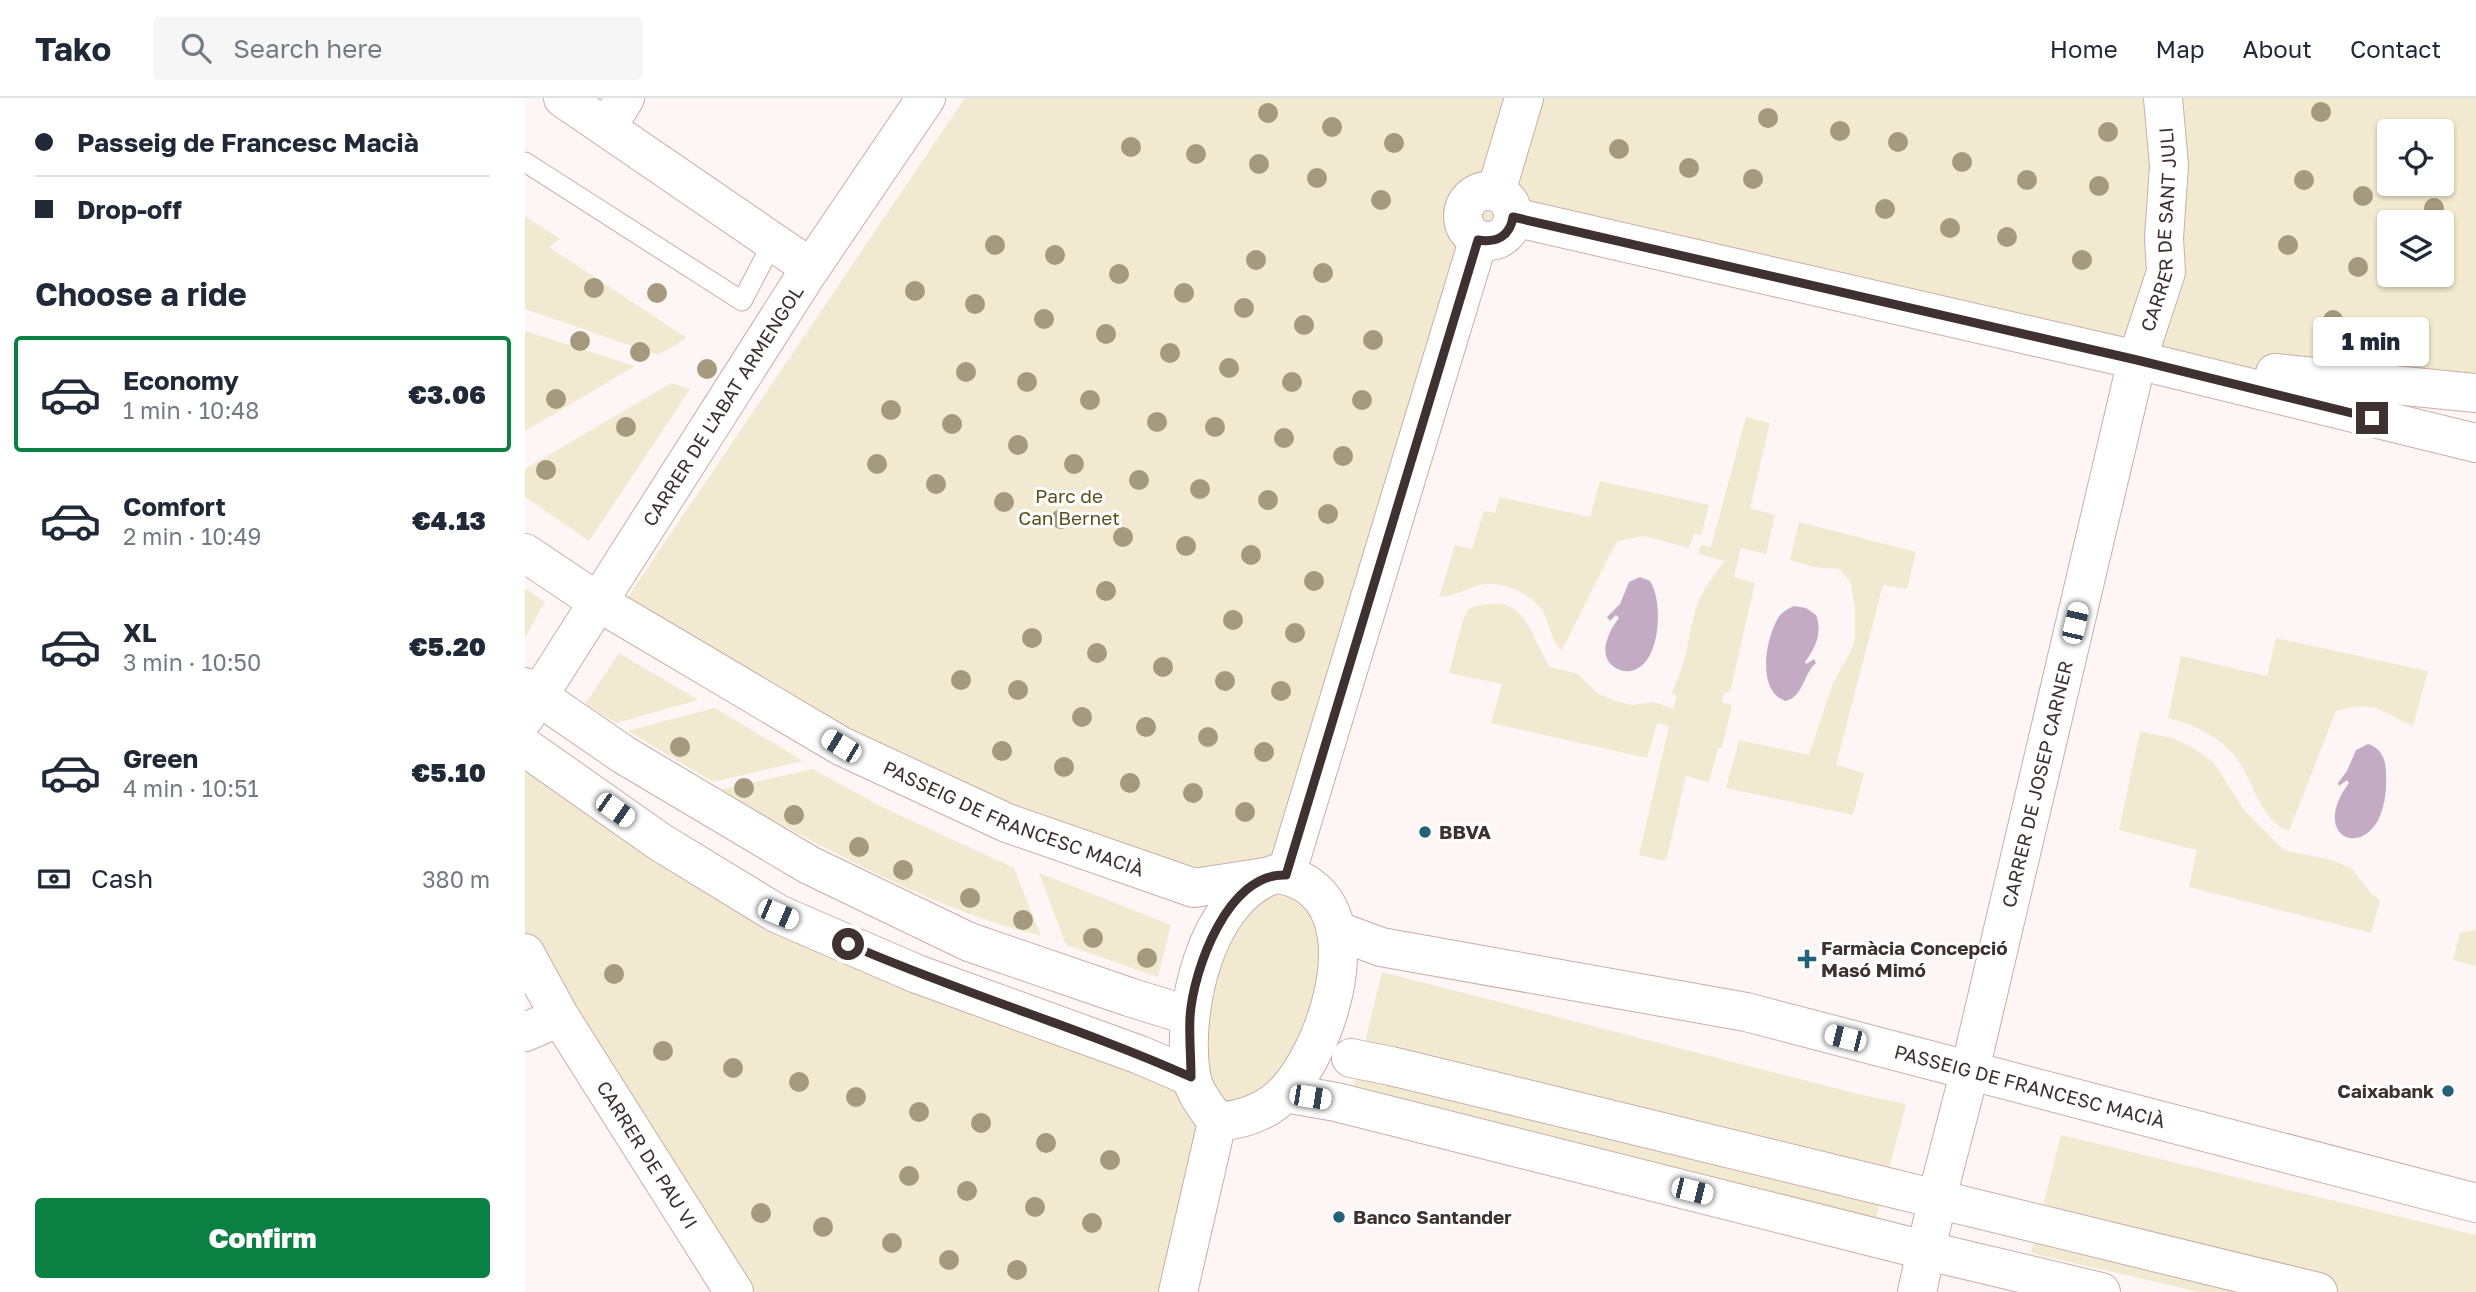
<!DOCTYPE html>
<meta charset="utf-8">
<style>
:root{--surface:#fff;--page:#f6f6f7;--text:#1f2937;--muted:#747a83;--line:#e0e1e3;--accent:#0b8043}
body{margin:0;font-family:"Golos Text",sans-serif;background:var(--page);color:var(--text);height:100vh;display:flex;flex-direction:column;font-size:26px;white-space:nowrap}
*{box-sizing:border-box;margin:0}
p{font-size:23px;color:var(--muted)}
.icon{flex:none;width:38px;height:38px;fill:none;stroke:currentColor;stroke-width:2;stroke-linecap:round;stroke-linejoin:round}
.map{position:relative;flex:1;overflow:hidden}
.drawer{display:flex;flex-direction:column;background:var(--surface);width:525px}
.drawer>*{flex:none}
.hud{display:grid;align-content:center;height:154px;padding:0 35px;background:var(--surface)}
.fabs{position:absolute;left:1852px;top:21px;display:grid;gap:14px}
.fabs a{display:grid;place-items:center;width:77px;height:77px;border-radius:7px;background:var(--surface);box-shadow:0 2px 5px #0004;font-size:35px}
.end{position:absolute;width:32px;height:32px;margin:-16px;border:9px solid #3e312f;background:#fff;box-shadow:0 0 0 4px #fff}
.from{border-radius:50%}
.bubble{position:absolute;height:49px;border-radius:7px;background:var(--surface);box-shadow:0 2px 5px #0004;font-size:23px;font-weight:800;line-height:49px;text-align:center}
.car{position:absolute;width:21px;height:42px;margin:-21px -10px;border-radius:9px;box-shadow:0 0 5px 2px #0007;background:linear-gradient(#fff 24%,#345 0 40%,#fff 0 76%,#345 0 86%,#fff 0)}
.hud b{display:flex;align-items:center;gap:24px;height:66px;font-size:26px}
.hud b+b{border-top:2px solid var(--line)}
.hud i{width:18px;height:18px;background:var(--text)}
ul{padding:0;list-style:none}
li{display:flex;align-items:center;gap:21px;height:116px;margin:0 14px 10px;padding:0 21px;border:4px solid transparent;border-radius:7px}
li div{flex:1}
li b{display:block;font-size:26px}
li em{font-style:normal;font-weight:800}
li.current{border-color:var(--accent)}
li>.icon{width:63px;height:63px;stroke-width:1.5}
h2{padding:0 35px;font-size:32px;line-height:84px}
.pay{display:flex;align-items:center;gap:18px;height:77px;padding:0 35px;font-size:26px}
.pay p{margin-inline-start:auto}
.button{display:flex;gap:14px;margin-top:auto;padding:14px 35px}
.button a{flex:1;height:80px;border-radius:7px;background:var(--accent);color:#fff;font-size:28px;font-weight:800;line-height:80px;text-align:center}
header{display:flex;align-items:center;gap:42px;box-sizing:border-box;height:98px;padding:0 35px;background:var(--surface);border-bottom:2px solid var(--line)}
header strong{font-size:33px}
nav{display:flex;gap:38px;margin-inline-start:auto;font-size:24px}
.search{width:490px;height:63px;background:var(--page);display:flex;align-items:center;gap:18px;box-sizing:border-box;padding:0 24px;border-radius:7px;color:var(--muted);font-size:26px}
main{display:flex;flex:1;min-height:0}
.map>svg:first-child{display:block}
.green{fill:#f1ead0;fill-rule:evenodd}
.water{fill:#c3abc4}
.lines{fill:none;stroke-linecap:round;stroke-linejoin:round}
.lane-casing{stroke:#ccaca6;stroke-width:21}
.street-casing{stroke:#ccaca6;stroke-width:40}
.secondary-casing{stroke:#ccaca6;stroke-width:40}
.lane{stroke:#fff;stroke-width:19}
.street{stroke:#fff;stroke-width:38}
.secondary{stroke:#fff;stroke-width:38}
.tree{fill:#a59a7d}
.route{stroke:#3e312f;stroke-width:9}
.poi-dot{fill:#256179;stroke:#fff;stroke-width:2.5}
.labels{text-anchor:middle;stroke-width:6;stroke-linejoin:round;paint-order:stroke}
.street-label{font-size:19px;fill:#3e312f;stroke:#fff}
.park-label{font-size:19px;fill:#5d4f1b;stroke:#fff}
.poi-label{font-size:19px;font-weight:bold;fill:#3e312f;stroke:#fff;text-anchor:start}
</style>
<header>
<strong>Tako</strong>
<div class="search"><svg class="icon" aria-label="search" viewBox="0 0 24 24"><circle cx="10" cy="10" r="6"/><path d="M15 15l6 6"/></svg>Search here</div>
<nav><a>Home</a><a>Map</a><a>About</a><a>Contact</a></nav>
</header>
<main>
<section class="drawer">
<div class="hud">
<b><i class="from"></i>Passeig de Francesc Macià</b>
<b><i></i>Drop-off</b>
</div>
<h2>Choose a ride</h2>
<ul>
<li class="current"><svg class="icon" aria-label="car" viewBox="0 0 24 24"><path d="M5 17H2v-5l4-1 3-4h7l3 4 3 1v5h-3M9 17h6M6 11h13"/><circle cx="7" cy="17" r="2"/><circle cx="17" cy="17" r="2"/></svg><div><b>Economy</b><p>1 min · 10:48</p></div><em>€3.06</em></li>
<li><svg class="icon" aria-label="car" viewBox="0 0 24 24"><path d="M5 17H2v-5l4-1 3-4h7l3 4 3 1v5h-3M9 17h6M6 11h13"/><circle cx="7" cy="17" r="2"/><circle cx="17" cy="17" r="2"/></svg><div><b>Comfort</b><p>2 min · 10:49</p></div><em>€4.13</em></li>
<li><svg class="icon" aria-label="car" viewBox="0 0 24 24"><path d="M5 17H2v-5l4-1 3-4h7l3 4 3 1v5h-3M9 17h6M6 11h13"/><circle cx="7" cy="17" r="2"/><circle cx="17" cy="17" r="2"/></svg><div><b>XL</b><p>3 min · 10:50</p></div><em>€5.20</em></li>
<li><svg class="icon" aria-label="car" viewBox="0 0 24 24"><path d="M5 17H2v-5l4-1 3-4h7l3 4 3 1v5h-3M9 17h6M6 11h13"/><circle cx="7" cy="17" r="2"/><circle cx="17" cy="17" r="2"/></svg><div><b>Green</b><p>4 min · 10:51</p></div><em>€5.10</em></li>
</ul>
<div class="pay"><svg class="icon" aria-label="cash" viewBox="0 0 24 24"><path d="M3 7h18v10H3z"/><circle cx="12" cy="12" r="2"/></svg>Cash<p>380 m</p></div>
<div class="button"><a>Confirm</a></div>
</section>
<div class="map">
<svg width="1951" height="1194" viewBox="0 0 1951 1194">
<rect width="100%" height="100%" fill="#fdf6f4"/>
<!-- green -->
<g class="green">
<path d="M440,0H1951V295L1612,262L989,119L953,142L761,776L794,796L793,940L710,1022L650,1194H209L0,855V649L135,744L665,979L703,813L669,790L467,721L94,512ZM1864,33H1916V86H1864ZM1864,124H1916V177H1864Z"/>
<path d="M0,118L35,141L24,149L162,240L133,257L0,211Z"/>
<path d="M0,233L110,268L0,333Z"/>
<path d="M146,285L165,291L64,443L0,399V371Z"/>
<path d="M1221,319L1245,325L1225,410L1250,417L1241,456L1216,450L1209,479L1230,485L1205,595L1199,594L1197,604L1207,607L1197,650H1193L1184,684L1161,678L1141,763L1114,757L1144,628L1132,625L1122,660L966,625L977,586L924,575L938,522L943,511C1001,490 1002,533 1025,569L1053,576L1072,595L1090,603L1108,607L1129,604L1148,611L1152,598L1146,595C1161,569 1163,539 1171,510C1177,492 1188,478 1200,463L1173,456L1176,447L1186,449Z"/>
<path d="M1075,383L1184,407L1176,437L1169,435L1164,450L1119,438L1092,443L1037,552C1026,544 1025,526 1018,514C1004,493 974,481 951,488C937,493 929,498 914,499L930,447L947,451L959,413L970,415L975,399L1065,419Z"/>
<path d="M1274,424L1391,454L1382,491L1358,487L1311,667L1339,675L1328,717L1201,690L1214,642L1284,657L1308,585L1327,551L1330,539V512L1326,485L1315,471L1288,469L1265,462Z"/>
<path d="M0,490L20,504L0,540Z"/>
<path d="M1751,540L1903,573L1888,628C1854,613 1851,602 1811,613L1764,733C1734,723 1728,680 1710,658C1693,638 1668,626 1643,620L1656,558L1742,578Z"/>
<path d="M94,555L173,602L91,625L60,606Z"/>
<path d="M189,610H190L278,663L188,684L103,633Z"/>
<path d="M1615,633L1650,641L1672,652L1689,665L1719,712L1759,752L1806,762L1826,770L1846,795L1855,802L1846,835L1664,789L1672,752L1594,732Z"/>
<path d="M288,671L357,709L489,770L516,838C400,810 296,745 190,693Z"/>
<path d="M514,775L646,827L633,879L541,847Z"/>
<path d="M1951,832V868L1928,862L1935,835Z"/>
<path d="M857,874L1333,996L1381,1006L1349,1128L827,996Z"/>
<path d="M1536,1037L1951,1137V1194H1674L1506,1155Z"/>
</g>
<!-- water -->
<g class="water">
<path d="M1115,479L1125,483C1139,504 1136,569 1105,573C1100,574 1093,572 1089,569C1072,556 1084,533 1094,520L1091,517L1085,523L1082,519L1095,506L1104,484Z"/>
<path d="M1269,508L1281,510L1291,517C1298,535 1290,550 1280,564L1281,566L1289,561L1291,565C1278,576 1279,598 1261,603C1230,594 1241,537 1255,517C1259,513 1264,510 1269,508Z"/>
<path d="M1843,646C1858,651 1861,663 1861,677C1865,771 1776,749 1824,685L1822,682L1814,688L1813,685L1822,673L1831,652Z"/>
</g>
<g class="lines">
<defs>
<path id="lane" d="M0,64L217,203L248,144"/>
<g id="street">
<path d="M38,0L286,170"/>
<path d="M82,29L100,0"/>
<circle cx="963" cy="118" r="25"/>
<path d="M971,94L999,0"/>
<path d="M988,119L1612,262L1951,345"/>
<path d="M1750,275L1951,295"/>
<path d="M0,589L99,657L284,767L444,844L604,899L665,918"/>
<path d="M761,777L953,143"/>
<path id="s1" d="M0,855L35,919L209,1194"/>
<path d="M0,934L35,919"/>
<path d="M826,960L866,968L1793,1194"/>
<path d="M653,1194L692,1024"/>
<path id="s2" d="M1392,1194L1417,1080L1445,972L1612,262L1641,174L1639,140L1644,67L1638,0"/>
</g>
<g id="secondary">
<path id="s3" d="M0,455L73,504L316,648L482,725L669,790L740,779"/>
<path id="s4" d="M0,619L281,177L401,0"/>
<path d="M0,649L135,744L253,816L392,876L615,957L666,979"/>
<path d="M750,776C764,777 778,782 789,792C840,836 800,954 759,996C741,1014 717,1022 692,1024C682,1010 669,995 666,977C656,913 680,799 750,776Z"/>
<path id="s5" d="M813,833L856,849L1221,914L1951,1105"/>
<path d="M760,995L811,1004L1403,1153L1576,1194"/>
</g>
</defs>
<!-- lane casing -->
<use href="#lane" class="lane-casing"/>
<!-- street casing -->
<use href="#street" class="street-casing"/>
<!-- secondary casing -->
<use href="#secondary" class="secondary-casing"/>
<!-- lane -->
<use href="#lane" class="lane"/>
<!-- street -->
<use href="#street" class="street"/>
<!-- secondary -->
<use href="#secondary" class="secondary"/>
</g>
<!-- trees -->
<g class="tree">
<circle cx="1796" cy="14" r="10"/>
<circle cx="743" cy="15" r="10"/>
<circle cx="1243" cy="20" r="10"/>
<circle cx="807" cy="29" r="10"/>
<circle cx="1315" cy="33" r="10"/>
<circle cx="1583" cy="34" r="10"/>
<circle cx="1373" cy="44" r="10"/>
<circle cx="869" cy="45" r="10"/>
<circle cx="606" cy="49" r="10"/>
<circle cx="1094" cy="51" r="10"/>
<circle cx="671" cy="56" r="10"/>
<circle cx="1437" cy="64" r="10"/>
<circle cx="734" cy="66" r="10"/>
<circle cx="1164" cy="70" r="10"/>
<circle cx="792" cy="80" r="10"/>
<circle cx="1228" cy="81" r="10"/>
<circle cx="1502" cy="82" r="10"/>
<circle cx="1779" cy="82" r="10"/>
<circle cx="1574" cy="88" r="10"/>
<circle cx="1838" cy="98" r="10"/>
<circle cx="856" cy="102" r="10"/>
<circle cx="1909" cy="110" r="10"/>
<circle cx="1360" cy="111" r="10"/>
<circle cx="1425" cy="130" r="10"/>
<circle cx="1482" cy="139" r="10"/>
<circle cx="470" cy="147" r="10"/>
<circle cx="1763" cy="147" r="10"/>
<circle cx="530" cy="157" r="10"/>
<circle cx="731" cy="162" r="10"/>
<circle cx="1557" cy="162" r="10"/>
<circle cx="1833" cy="169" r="10"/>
<circle cx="798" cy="175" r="10"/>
<circle cx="594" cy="176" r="10"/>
<circle cx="69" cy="190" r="10"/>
<circle cx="390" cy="193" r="10"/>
<circle cx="132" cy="195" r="10"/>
<circle cx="659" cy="195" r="10"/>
<circle cx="450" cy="206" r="10"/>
<circle cx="719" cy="210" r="10"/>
<circle cx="519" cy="221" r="10"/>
<circle cx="1808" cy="222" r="10"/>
<circle cx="779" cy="227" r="10"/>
<circle cx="581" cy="236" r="10"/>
<circle cx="848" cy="242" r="10"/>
<circle cx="55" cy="243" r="10"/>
<circle cx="1884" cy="244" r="10"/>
<circle cx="115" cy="254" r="10"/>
<circle cx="645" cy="255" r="10"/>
<circle cx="704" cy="270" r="10"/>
<circle cx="182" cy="271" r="10"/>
<circle cx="441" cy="274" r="10"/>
<circle cx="502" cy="284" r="10"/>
<circle cx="767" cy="284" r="10"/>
<circle cx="31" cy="301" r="10"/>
<circle cx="565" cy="302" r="10"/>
<circle cx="837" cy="302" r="10"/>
<circle cx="366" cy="312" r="10"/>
<circle cx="632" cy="324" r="10"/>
<circle cx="427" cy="326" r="10"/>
<circle cx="101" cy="329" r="10"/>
<circle cx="690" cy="329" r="10"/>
<circle cx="759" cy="340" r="10"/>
<circle cx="493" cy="347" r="10"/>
<circle cx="818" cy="358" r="10"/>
<circle cx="352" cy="366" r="10"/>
<circle cx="549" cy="366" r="10"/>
<circle cx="21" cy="372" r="10"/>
<circle cx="614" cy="382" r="10"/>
<circle cx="411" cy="386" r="10"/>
<circle cx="675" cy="391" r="10"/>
<circle cx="743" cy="402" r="10"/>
<circle cx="479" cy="404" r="10"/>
<circle cx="803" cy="416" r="10"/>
<circle cx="536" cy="421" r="10"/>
<circle cx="598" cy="439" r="10"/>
<circle cx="661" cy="448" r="10"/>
<circle cx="726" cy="457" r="10"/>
<circle cx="789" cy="483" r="10"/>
<circle cx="581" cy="493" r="10"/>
<circle cx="708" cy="522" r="10"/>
<circle cx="770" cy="535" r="10"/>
<circle cx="507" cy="540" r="10"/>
<circle cx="572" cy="555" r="10"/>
<circle cx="638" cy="569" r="10"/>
<circle cx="436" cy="582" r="10"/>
<circle cx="700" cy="583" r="10"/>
<circle cx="493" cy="592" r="10"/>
<circle cx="756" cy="593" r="10"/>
<circle cx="557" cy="619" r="10"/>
<circle cx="621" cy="629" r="10"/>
<circle cx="683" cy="639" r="10"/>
<circle cx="155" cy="649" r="10"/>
<circle cx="477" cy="653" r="10"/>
<circle cx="739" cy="654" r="10"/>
<circle cx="539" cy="669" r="10"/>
<circle cx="605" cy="685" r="10"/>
<circle cx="219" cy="690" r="10"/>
<circle cx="668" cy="695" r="10"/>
<circle cx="720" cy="714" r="10"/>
<circle cx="269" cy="717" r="10"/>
<circle cx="334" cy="749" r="10"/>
<circle cx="378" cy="772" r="10"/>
<circle cx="445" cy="800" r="10"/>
<circle cx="498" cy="822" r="10"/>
<circle cx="568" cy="840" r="10"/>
<circle cx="622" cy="860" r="10"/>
<circle cx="89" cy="876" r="10"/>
<circle cx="138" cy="953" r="10"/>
<circle cx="208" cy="970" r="10"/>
<circle cx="274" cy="984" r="10"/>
<circle cx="331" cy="999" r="10"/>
<circle cx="394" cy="1014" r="10"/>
<circle cx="456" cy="1025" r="10"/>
<circle cx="521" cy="1045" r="10"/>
<circle cx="585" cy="1062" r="10"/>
<circle cx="384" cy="1078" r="10"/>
<circle cx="442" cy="1093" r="10"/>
<circle cx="510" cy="1109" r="10"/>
<circle cx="236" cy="1115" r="10"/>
<circle cx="567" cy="1125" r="10"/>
<circle cx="298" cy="1129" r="10"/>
<circle cx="367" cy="1145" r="10"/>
<circle cx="424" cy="1162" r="10"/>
<circle cx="492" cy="1172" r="10"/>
</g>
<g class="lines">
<!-- route -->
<path class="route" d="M323,846C435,895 554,929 666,979C666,959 664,939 665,919C668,872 703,774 761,777L953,142C972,145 985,138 988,119L1612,262L1847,320"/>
</g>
<!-- markers -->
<g class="poi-dot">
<circle cx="900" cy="734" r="7"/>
<path d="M1278.5 850.5h7v7h7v7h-7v7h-7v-7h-7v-7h7z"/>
<circle cx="1923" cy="993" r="7"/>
<circle cx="814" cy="1119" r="7"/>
</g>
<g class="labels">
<!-- street labels -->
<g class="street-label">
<text dy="7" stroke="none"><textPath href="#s2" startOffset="1092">CARRER DE SANT JULI</textPath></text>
<text dy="7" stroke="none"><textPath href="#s4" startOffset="369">CARRER DE L'ABAT ARMENGOL</textPath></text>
<text dy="7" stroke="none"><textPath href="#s2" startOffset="522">CARRER DE JOSEP CARNER</textPath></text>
<text dy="7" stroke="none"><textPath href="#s3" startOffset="558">PASSEIG DE FRANCESC MACIÀ</textPath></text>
<text dy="7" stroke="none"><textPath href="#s5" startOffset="710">PASSEIG DE FRANCESC MACIÀ</textPath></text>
<text dy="7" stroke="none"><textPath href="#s1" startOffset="236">CARRER DE PAU VI</textPath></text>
</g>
<!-- park labels -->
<g class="park-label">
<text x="544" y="405">Parc de<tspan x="544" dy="22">Can Bernet</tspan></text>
</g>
<!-- poi labels -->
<g class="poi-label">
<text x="914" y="741">BBVA</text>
<text x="1296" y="857">Farmàcia Concepció<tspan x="1296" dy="22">Masó Mimó</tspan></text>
<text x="1909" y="1000" text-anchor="end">Caixabank</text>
<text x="828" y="1126">Banco Santander</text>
</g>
</g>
</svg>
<div class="fabs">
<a><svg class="icon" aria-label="locate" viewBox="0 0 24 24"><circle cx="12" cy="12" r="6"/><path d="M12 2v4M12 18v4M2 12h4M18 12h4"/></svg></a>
<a><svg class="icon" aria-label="layers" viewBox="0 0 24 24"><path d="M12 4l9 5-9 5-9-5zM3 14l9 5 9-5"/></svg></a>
</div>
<i class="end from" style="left:323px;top:846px"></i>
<i class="end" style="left:1847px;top:320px"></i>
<div class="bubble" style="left:1788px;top:219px;width:116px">1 min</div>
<i class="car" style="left:1550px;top:525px;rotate:13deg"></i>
<i class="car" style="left:316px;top:648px;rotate:301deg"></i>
<i class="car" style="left:90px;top:712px;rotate:125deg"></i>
<i class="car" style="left:253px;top:816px;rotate:113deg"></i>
<i class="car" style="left:1320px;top:940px;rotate:284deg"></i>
<i class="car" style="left:785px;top:999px;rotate:99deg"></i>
<i class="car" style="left:1167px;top:1093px;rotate:104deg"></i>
</div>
</main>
